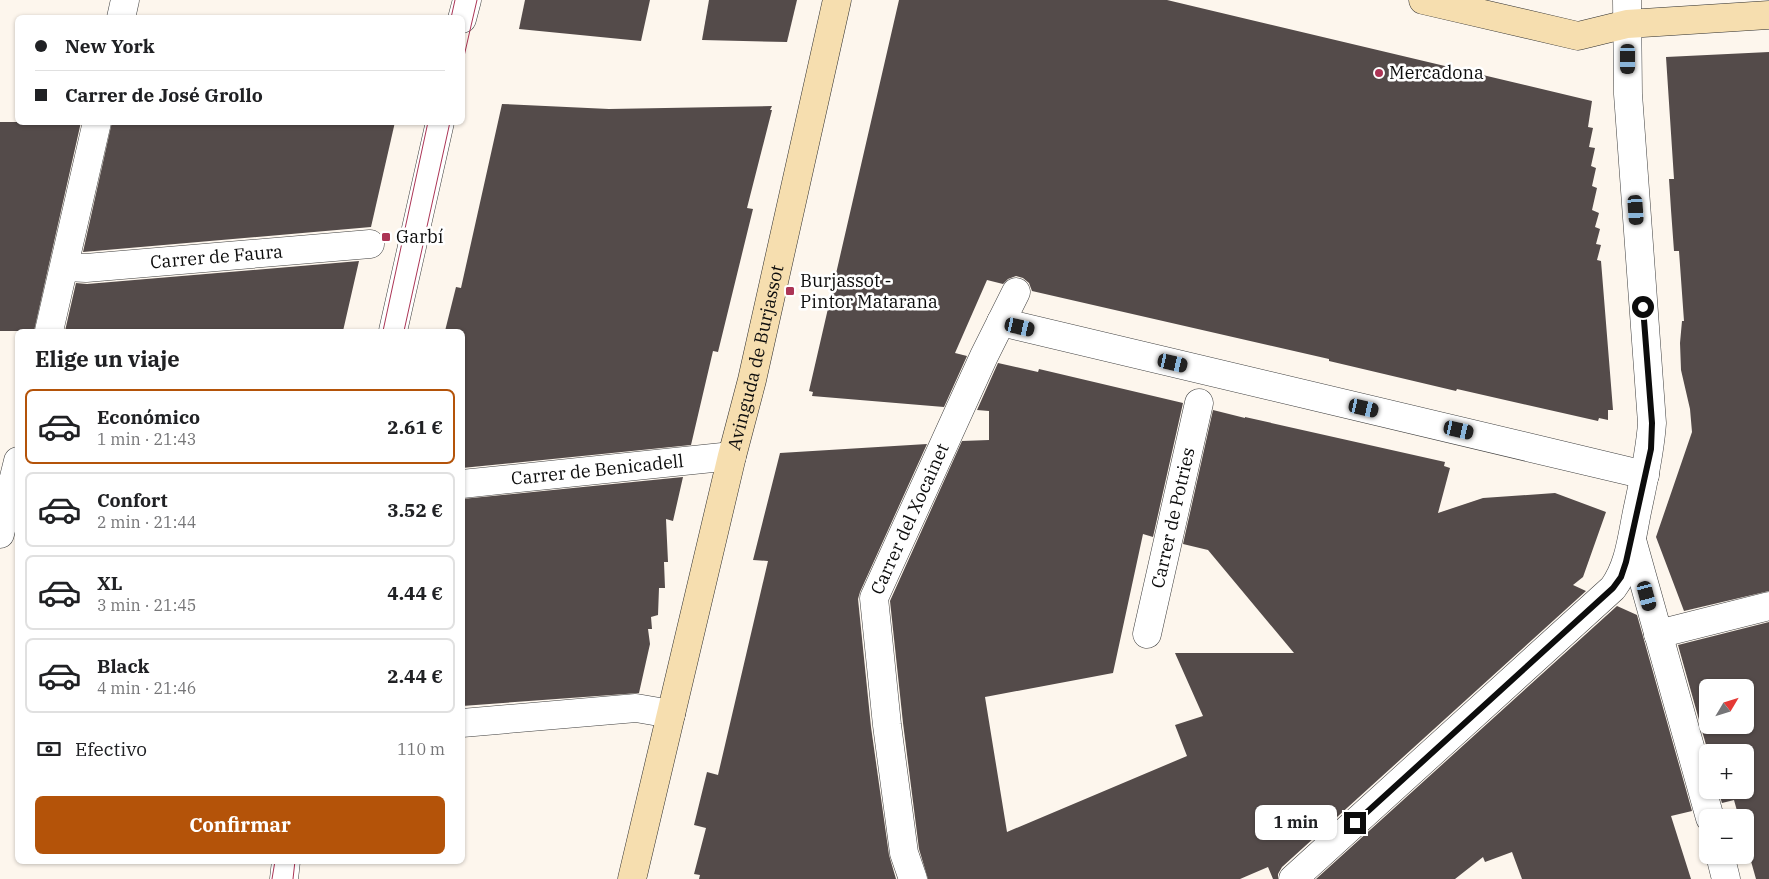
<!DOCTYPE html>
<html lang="es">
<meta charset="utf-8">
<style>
:root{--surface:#fff;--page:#f2f2f2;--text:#202124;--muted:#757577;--line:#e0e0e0;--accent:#b45309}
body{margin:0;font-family:"IBM Plex Serif",serif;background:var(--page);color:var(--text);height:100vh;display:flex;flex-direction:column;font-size:19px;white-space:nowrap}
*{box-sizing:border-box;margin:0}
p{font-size:16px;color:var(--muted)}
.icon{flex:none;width:28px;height:28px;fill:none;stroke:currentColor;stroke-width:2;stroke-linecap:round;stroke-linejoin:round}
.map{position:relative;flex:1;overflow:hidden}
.side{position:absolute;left:15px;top:329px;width:450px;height:535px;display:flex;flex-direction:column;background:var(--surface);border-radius:8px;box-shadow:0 1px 4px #0004}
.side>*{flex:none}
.guide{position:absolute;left:15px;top:15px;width:450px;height:110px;border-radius:8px;box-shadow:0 1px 4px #0004;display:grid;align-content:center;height:110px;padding:0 20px;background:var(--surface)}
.needle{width:32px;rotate:52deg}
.tools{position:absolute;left:1699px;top:679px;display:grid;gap:10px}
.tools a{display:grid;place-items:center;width:55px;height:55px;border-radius:8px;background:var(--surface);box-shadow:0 1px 4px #0004;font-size:25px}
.end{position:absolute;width:22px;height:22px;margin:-11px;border:6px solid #0c0c0c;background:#fff;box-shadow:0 0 0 2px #fff}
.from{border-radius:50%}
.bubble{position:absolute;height:35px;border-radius:8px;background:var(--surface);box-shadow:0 1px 4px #0004;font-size:16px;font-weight:700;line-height:35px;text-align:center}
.car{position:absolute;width:15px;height:30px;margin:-15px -8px;border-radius:6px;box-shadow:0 0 4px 1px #0007;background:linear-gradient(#222 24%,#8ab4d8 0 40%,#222 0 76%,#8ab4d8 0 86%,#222 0)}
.guide b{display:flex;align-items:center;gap:18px;height:48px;font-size:19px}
.guide b+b{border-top:1px solid var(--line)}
.guide i{width:12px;height:12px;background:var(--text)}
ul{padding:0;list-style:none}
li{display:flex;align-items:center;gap:15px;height:75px;margin:0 10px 8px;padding:0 10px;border:2px solid var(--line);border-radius:8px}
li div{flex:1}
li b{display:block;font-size:19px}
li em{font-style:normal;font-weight:700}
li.on{border-color:var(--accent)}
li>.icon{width:45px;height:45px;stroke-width:1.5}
h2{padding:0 20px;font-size:22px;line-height:60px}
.pay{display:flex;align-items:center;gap:12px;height:55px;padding:0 20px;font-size:19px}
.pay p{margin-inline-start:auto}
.primary-button{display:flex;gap:10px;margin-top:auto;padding:10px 20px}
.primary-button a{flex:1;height:58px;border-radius:8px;background:var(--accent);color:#fff;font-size:20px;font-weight:700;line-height:58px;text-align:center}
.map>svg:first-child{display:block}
.building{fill:#544b4a;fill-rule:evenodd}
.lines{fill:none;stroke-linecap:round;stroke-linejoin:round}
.street-casing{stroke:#3f3f3f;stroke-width:29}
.secondary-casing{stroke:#2e2e2e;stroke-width:29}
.street{stroke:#fff;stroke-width:28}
.secondary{stroke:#f6deaf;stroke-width:28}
.tram{stroke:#ac3455;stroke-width:1}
.route{stroke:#0c0c0c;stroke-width:6}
.poi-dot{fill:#ac3455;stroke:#fff;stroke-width:2}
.labels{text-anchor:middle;stroke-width:5;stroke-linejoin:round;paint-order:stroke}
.poi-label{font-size:18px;fill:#0c0c0c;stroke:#fff;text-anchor:start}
.street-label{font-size:18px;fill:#0c0c0c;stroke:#fff}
</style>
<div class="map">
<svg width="1769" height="879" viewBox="0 0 1769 879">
<rect width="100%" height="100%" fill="#fdf6ed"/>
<!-- building -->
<g class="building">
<path d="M525,0H650L641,41L519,29Z"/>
<path d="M709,0H797L787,42L702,40Z"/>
<path d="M899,0H1167L1592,101L1588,127L1593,128L1589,147L1595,148L1591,166L1596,168L1592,186L1597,188L1592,210L1599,213L1595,227L1600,229L1596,244L1601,245L1597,260L1601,261L1613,410H1608V420L1599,418L1598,421L1457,389L1456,391L1346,365L1329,361V359L1032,291L1029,283L1023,278L1016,276L1008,279L1003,284L987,280L955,353L967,356L944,407L812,396L813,392L809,391Z"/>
<path d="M1769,52V591L1684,611L1656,537L1692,432L1690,409L1681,370L1680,343L1682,321H1684L1679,251H1674L1671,210L1669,179H1674L1666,57Z"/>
<path d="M502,104L609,109L772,106L770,110H772L747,208L753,209L718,352L713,351L691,445L462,468V331H445L456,287L461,288Z"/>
<path d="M0,122H81L34,331H0Z"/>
<path d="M112,122H395L371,227L83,252Z"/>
<path d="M359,261L343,331H65L76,283L87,284Z"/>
<path d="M998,363L1038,372L1039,369L1183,403L1153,537L1143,534L1113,673L985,697L1007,832L1187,756L1175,725L1203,716L1175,653H1294L1208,550L1183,544L1213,410L1245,418V417L1445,462L1444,466L1450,468L1438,513L1483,498L1555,493L1606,512L1583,577L1573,585L1586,591L1282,867L1278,874V879H1273L1268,867L1240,879H928L919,849L903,723L890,601L962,441L989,440V411L977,410Z"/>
<path d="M927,444L860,592L858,599L871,727L889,855L896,879H699L700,875L694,874L706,828L694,825L707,772L718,775L768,561L753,560L780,453Z"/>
<path d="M683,477L673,521L666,519L668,562H664L665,588H659L658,615L651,617L652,629H648L650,644L639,693L462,706V499Z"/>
<path d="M1617,606L1637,615L1692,811L1671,816L1691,879H1522L1512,852L1485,862L1483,857L1455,879H1316Z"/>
<path d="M1769,622V879H1756L1745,840V818H1739L1734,800L1722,803L1718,790H1745V752H1708L1678,645ZM1708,688H1745V725H1708Z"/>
</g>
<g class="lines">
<defs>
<g id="street">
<path d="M121,18L125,0"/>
<path d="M462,19L467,0"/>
<path id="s1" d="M65,267L86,268L370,244"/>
<path d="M1001,322L1645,475"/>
<path d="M49,331L97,122"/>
<path d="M393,331L440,122"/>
<path id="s2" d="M462,484L732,456"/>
<path d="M0,534L18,461"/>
<path d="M1632,540L1710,818"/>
<path id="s3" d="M1147,634L1199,403"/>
<path d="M1658,634L1769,606"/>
<path d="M462,723L636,708L671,714"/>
<path d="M1720,855L1726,879"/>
<path d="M284,879L286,861"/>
<path id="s4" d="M913,879L904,853L887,725L874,598L984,356L1016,292"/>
<path d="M1293,879L1613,588C1630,565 1632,534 1638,507C1644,479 1650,452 1652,423L1628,94L1627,0"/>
</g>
<g id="secondary">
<path d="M1423,0L1578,36L1627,24L1769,15"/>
<path id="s5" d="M632,879L732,456L752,380L837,0"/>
</g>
</defs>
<!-- street casing -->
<use href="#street" class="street-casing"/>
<!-- secondary casing -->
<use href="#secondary" class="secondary-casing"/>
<!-- street -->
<use href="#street" class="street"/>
<!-- secondary -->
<use href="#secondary" class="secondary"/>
<!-- tram -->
<g class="tram">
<path d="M451,18L455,0"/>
<path d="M462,65L477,0"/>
<path d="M383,331L428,122"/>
<path d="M404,331L450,122"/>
<path d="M272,879L275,861"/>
<path d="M293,879L295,861"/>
</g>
</g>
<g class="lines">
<!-- route -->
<path class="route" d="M1355,823L1613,588L1621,577L1626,562L1651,449L1652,423L1643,307"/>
</g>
<!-- markers -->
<g class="poi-dot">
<circle cx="1379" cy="73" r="5"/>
<rect x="381" y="232" width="10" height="10" rx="2.5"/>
<rect x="785" y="286" width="10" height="10" rx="2.5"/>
</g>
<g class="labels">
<!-- poi labels -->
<g class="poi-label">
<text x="1389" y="79">Mercadona</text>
<text x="396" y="243">Garbí</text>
<text x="800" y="287">Burjassot -<tspan x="800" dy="21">Pintor Matarana</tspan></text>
</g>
<!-- street labels -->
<g class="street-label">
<text dy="6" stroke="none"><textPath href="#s1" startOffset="152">Carrer de Faura</textPath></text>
<text dy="6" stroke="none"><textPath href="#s5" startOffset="536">Avinguda de Burjassot</textPath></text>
<text dy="6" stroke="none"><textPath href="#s2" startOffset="136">Carrer de Benicadell</textPath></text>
<text dy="6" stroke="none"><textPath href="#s4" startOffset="371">Carrer del Xocainet</textPath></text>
<text dy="6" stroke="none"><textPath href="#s3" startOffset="119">Carrer de Potries</textPath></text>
</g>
</g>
</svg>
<div class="tools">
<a><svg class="needle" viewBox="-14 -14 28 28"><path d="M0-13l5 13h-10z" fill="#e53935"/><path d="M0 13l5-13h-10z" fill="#757577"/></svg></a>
<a>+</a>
<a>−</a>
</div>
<i class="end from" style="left:1643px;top:307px"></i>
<i class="end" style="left:1355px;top:823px"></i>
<div class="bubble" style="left:1255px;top:805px;width:82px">1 min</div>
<i class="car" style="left:1628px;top:59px;rotate:180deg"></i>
<i class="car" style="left:1636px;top:210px;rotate:176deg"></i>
<i class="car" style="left:1020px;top:327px;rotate:103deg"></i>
<i class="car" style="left:1173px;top:363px;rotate:103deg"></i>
<i class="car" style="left:1364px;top:408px;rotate:103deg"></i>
<i class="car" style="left:1459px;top:430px;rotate:103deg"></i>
<i class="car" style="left:1647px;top:596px;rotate:165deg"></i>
<div class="guide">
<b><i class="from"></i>New York</b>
<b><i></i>Carrer de José Grollo</b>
</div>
<section class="side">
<h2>Elige un viaje</h2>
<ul>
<li class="on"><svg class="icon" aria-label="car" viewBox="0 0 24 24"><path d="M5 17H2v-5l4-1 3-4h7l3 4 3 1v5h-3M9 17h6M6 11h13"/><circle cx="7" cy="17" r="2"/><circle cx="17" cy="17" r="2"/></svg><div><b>Económico</b><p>1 min · 21:43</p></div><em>2.61 €</em></li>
<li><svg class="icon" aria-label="car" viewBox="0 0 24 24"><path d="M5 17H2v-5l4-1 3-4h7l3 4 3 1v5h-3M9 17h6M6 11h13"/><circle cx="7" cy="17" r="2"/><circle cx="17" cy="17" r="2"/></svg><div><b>Confort</b><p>2 min · 21:44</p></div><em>3.52 €</em></li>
<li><svg class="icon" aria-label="car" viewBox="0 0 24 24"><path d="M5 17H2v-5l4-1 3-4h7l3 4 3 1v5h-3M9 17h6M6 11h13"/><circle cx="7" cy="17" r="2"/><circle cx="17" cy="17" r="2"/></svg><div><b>XL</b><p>3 min · 21:45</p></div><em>4.44 €</em></li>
<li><svg class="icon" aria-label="car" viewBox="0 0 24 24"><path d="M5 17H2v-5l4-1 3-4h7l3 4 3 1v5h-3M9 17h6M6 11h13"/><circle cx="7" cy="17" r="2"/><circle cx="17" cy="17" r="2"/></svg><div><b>Black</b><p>4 min · 21:46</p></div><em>2.44 €</em></li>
</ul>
<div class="pay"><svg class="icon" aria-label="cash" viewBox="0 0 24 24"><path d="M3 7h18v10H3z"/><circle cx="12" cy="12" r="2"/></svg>Efectivo<p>110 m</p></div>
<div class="primary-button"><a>Confirmar</a></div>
</section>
</div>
